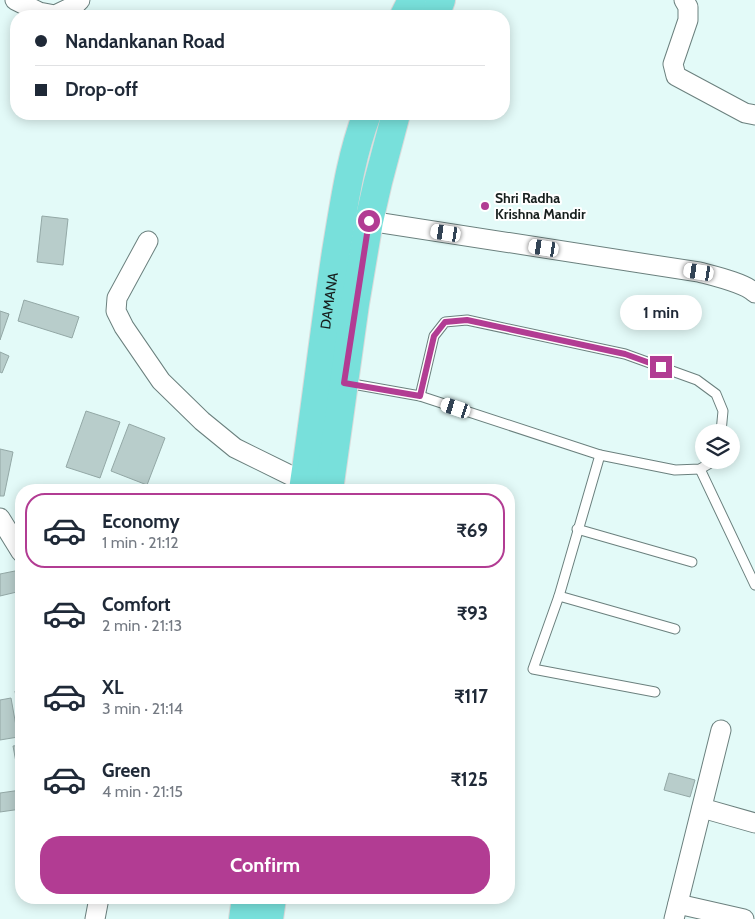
<!DOCTYPE html>
<meta charset="utf-8">
<style>
:root{--surface:#fff;--page:#f2f2f3;--text:#1f2937;--muted:#747a83;--line:#e0e1e3;--accent:#b23c93}
body{margin:0;font-family:Cabin,sans-serif;background:var(--page);color:var(--text);height:100vh;display:flex;flex-direction:column;font-size:19px;white-space:nowrap}
*{box-sizing:border-box;margin:0}
p{font-size:16px;color:var(--muted)}
.icon{flex:none;width:28px;height:28px;fill:none;stroke:currentColor;stroke-width:2;stroke-linecap:round;stroke-linejoin:round}
.map{position:relative;flex:1;overflow:hidden}
.panel{position:absolute;left:15px;top:484px;width:500px;height:420px;display:flex;flex-direction:column;background:var(--surface);border-radius:20px;box-shadow:0 2px 12px #0003}
.panel>*{flex:none}
.banner{position:absolute;left:10px;top:10px;width:500px;height:110px;border-radius:20px;box-shadow:0 2px 12px #0003;display:grid;align-content:center;height:110px;padding:0 25px;background:var(--surface)}
.fabs{position:absolute;left:695px;top:424px;display:grid;gap:10px}
.fabs a{display:grid;place-items:center;width:45px;height:45px;border-radius:50%;background:var(--surface);box-shadow:0 2px 12px #0003;font-size:25px}
.end{position:absolute;width:22px;height:22px;margin:-11px;border:6px solid #b23c93;background:#fff;box-shadow:0 0 0 2px #fff}
.from{border-radius:50%}
.bubble{position:absolute;height:35px;border-radius:18px;background:var(--surface);box-shadow:0 2px 12px #0003;font-size:16px;font-weight:700;line-height:35px;text-align:center}
.car{position:absolute;width:15px;height:30px;margin:-15px -8px;border-radius:6px;box-shadow:0 0 4px 1px #0007;background:linear-gradient(#fff 24%,#345 0 40%,#fff 0 76%,#345 0 86%,#fff 0)}
.banner b{display:flex;align-items:center;gap:18px;height:48px;font-size:19px}
.banner b+b{border-top:1px solid var(--line)}
.banner i{width:12px;height:12px;background:var(--text)}
ul{padding:9px 0 0;list-style:none}
li{display:flex;align-items:center;gap:15px;height:75px;margin:0 10px 8px;padding:0 15px;border:2px solid transparent;border-radius:20px}
li div{flex:1}
li b{display:block;font-size:19px}
li em{font-style:normal;font-weight:700}
li.on{border-color:var(--accent)}
li>.icon{width:45px;height:45px;stroke-width:1.5}
.primary-button{display:flex;gap:10px;margin-top:auto;padding:10px 25px}
.primary-button a{flex:1;height:58px;border-radius:20px;background:var(--accent);color:#fff;font-size:20px;font-weight:700;line-height:58px;text-align:center}
.map>svg:first-child{display:block}
.building{fill:#b8cdcb;stroke:#93a8a6}
.lines{fill:none;stroke-linecap:round;stroke-linejoin:round}
.lane-casing{stroke:#6b807e;stroke-width:11}
.street-casing{stroke:#6b807e;stroke-width:21}
.primary-casing{stroke:#dadbdb;stroke-width:30}
.lane{stroke:#fff;stroke-width:9}
.street{stroke:#fff;stroke-width:19}
.primary{stroke:#78e0db;stroke-width:28}
.route{stroke:#b23c93;stroke-width:6}
.poi-dot{fill:#b23c93;stroke:#fff;stroke-width:2}
.labels{text-anchor:middle;stroke-width:4;stroke-linejoin:round;paint-order:stroke}
.poi-label{font-size:14px;font-weight:bold;fill:#171f1e;stroke:#fff;text-anchor:start}
.street-label{font-size:14px;fill:#171f1e;stroke:#fff}
</style>
<div class="map">
<svg width="755" height="919" viewBox="0 0 755 919">
<rect width="100%" height="100%" fill="#e3faf8"/>
<!-- building -->
<g class="building">
<path d="M42,216L68,219L63,265L37,262Z"/>
<path d="M24,300L79,317L72,338L18,321Z"/>
<path d="M0,311L9,314L0,340Z"/>
<path d="M0,352L9,356L2,373L0,372Z"/>
<path d="M86,411L120,422L100,478L66,467Z"/>
<path d="M129,424L165,438L147,485L111,471Z"/>
<path d="M0,449L13,452L4,496H0Z"/>
<path d="M20,570L21,591L0,596V574Z"/>
<path d="M21,690V725L15,691Z"/>
<path d="M11,698L18,737L0,740V700Z"/>
<path d="M21,745V784H20L13,746Z"/>
<path d="M669,773L695,780L690,797L664,790Z"/>
<path d="M21,790V809L0,812V793Z"/>
</g>
<g class="lines">
<defs>
<g id="lane">
<path d="M347,383L420,396L600,455L675,470L700,469L712,462L713,460"/>
<path d="M420,396L434,336L445,322L467,320L625,354L697,380L716,394L723,411L721,432"/>
<path d="M600,455L559,596L533,669L655,692"/>
<path d="M700,469L755,585"/>
<path d="M577,529L692,562"/>
<path d="M559,596L675,629"/>
</g>
<g id="street">
<path d="M15,0L39,12L55,15L74,6L80,0"/>
<path d="M684,0L688,7V20L673,64L676,76L745,113L755,115"/>
<path d="M369,221L699,272C714,276 745,283 755,293"/>
<path d="M148,241L117,298L116,311L124,327L161,381L202,421L235,448L304,482"/>
<path d="M0,518L21,552"/>
<path d="M702,808L755,823"/>
<path d="M678,904L744,919"/>
<path d="M95,919L99,898"/>
<path d="M674,919L721,730"/>
</g>
<g id="primary">
<path d="M404,16L412,0"/>
<path d="M435,16L441,0"/>
<path id="s1" d="M303,490C315,411 324,331 336,252C344,205 350,158 367,114"/>
<path d="M329,490L355,304L369,221L378,182L396,114"/>
<path d="M243,919L246,898"/>
<path d="M269,919L272,898"/>
</g>
</defs>
<!-- lane casing -->
<use href="#lane" class="lane-casing"/>
<!-- street casing -->
<use href="#street" class="street-casing"/>
<!-- primary casing -->
<use href="#primary" class="primary-casing"/>
<!-- lane -->
<use href="#lane" class="lane"/>
<!-- street -->
<use href="#street" class="street"/>
<!-- primary -->
<use href="#primary" class="primary"/>
</g>
<g class="lines">
<!-- route -->
<path class="route" d="M369,221L344,383L420,396L434,336L445,322L467,320L625,354L661,367"/>
</g>
<!-- markers -->
<circle class="poi-dot" cx="485" cy="206" r="5"/>
<g class="labels">
<!-- poi labels -->
<g class="poi-label">
<text x="495" y="203">Shri Radha<tspan x="495" dy="16">Krishna Mandir</tspan></text>
</g>
<!-- street labels -->
<g class="street-label">
<text dy="5" stroke="none"><textPath href="#s1" startOffset="191">DAMANA</textPath></text>
</g>
</g>
</svg>
<div class="fabs">
<a><svg class="icon" aria-label="layers" viewBox="0 0 24 24"><path d="M12 4l9 5-9 5-9-5zM3 14l9 5 9-5"/></svg></a>
</div>
<i class="end from" style="left:369px;top:221px"></i>
<i class="end" style="left:661px;top:367px"></i>
<div class="bubble" style="left:620px;top:295px;width:82px">1 min</div>
<i class="car" style="left:446px;top:233px;rotate:279deg"></i>
<i class="car" style="left:544px;top:248px;rotate:279deg"></i>
<i class="car" style="left:699px;top:272px;rotate:279deg"></i>
<i class="car" style="left:456px;top:408px;rotate:288deg"></i>
<div class="banner">
<b><i class="from"></i>Nandankanan Road</b>
<b><i></i>Drop-off</b>
</div>
<section class="panel">
<ul>
<li class="on"><svg class="icon" aria-label="car" viewBox="0 0 24 24"><path d="M5 17H2v-5l4-1 3-4h7l3 4 3 1v5h-3M9 17h6M6 11h13"/><circle cx="7" cy="17" r="2"/><circle cx="17" cy="17" r="2"/></svg><div><b>Economy</b><p>1 min · 21:12</p></div><em>₹69</em></li>
<li><svg class="icon" aria-label="car" viewBox="0 0 24 24"><path d="M5 17H2v-5l4-1 3-4h7l3 4 3 1v5h-3M9 17h6M6 11h13"/><circle cx="7" cy="17" r="2"/><circle cx="17" cy="17" r="2"/></svg><div><b>Comfort</b><p>2 min · 21:13</p></div><em>₹93</em></li>
<li><svg class="icon" aria-label="car" viewBox="0 0 24 24"><path d="M5 17H2v-5l4-1 3-4h7l3 4 3 1v5h-3M9 17h6M6 11h13"/><circle cx="7" cy="17" r="2"/><circle cx="17" cy="17" r="2"/></svg><div><b>XL</b><p>3 min · 21:14</p></div><em>₹117</em></li>
<li><svg class="icon" aria-label="car" viewBox="0 0 24 24"><path d="M5 17H2v-5l4-1 3-4h7l3 4 3 1v5h-3M9 17h6M6 11h13"/><circle cx="7" cy="17" r="2"/><circle cx="17" cy="17" r="2"/></svg><div><b>Green</b><p>4 min · 21:15</p></div><em>₹125</em></li>
</ul>
<div class="primary-button"><a>Confirm</a></div>
</section>
</div>
